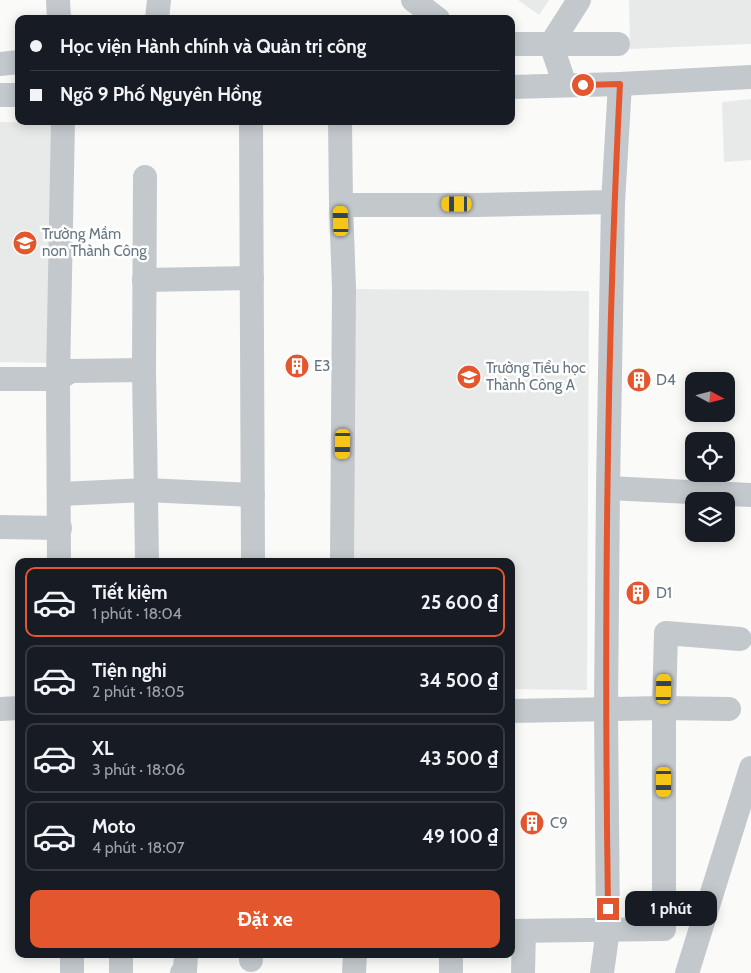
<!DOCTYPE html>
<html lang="vi">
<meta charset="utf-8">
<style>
:root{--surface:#171b24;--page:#20242c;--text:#f1f3f6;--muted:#9ea1a6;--line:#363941;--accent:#e4572e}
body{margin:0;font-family:Cabin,sans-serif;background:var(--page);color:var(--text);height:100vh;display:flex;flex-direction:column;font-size:19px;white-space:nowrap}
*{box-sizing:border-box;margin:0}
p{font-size:16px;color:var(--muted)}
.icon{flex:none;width:28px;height:28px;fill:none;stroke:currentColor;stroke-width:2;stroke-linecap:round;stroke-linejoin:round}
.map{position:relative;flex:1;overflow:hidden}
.details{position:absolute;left:15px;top:558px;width:500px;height:400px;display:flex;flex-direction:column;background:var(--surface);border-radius:10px;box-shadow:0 2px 12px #0003}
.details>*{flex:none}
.guide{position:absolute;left:15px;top:15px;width:500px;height:110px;border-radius:10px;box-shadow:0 2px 12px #0003;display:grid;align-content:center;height:110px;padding:0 15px;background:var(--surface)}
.needle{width:32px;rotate:97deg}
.controls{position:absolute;left:685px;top:372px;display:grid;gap:10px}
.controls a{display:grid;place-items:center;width:50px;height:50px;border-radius:10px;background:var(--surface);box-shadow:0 2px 12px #0003;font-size:25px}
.end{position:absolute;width:22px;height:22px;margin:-11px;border:6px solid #e4572e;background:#fff;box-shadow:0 0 0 2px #fff}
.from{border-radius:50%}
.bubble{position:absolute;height:35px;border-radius:10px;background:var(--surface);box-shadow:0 2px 12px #0003;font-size:16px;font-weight:800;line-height:35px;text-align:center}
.car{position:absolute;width:15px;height:30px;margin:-15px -8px;border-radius:6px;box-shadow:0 0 4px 1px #0007;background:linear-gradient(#f5c518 24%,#345 0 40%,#f5c518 0 76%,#345 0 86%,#f5c518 0)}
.guide b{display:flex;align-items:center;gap:18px;height:48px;font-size:19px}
.guide b+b{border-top:1px solid var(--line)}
.guide i{width:12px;height:12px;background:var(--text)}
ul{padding:9px 0 0;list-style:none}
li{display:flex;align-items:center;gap:15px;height:70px;margin:0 10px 8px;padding:0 5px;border:2px solid var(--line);border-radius:10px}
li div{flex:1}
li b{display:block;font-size:19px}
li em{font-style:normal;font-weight:800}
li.current{border-color:var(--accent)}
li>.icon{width:45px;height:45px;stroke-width:1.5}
.cta{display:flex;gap:10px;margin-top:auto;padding:10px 15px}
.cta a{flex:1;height:58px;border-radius:10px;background:var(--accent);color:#fff;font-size:20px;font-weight:800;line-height:58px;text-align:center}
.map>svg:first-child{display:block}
.built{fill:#e8e9e9}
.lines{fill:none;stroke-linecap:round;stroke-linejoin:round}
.minor{stroke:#c3c8cc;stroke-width:24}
.route{stroke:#e4572e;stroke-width:6}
.labels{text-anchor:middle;stroke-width:5;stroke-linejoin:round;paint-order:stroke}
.poi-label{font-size:15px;fill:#657683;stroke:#fff;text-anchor:start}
</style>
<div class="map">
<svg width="751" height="973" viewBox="0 0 751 973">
<rect width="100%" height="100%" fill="#fafaf8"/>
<!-- built -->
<g class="built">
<path d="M518,0H549L539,15Z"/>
<path d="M629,0H751V44L630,49Z"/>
<path d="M751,99V160L724,162L722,102Z"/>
<path d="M0,122L52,123L47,363L0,362Z"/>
<path d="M351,289L589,291L587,690L511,689V561H350Z"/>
</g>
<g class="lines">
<!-- minor -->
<g class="minor">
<path d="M58,0L59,19"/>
<path d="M413,0L438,19"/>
<path d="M157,19L159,0"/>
<path d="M511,44H618"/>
<path d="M551,44L579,0"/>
<path d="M551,44L565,85"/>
<path d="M0,64L19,62"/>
<path d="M511,87L620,84L751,77"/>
<path d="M0,95H19"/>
<path d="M251,121L253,561"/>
<path d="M340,121L341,205L344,288L342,561"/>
<path d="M145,177L144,370L147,561"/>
<path d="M341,205H476L613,202"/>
<path d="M144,280L252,278"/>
<path d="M0,379H58L71,371L144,370"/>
<path d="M608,488L751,495"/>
<path d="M60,494L146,490L253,495"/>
<path d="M0,527L60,528"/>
<path d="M59,561L58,379L63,121"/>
<path d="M0,709L19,708"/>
<path d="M511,711L664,708L729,709"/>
<path d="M511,931L664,929V708L666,633L740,639"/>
<path d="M251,960V954"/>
<path d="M72,973V954"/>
<path d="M121,973V954"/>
<path d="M182,973L185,971L186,954"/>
<path d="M354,973L355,954"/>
<path d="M451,973V954"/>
<path d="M523,973L524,931"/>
<path d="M602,973L608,929L606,710L608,488L613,202L620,84"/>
<path d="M687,973L751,768"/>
</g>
</g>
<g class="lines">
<!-- route -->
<path class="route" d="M583,85L620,84C606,358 604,634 608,909"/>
</g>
<!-- icons -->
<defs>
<symbol id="school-disc" viewBox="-11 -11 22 22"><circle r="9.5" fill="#e4572e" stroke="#fff"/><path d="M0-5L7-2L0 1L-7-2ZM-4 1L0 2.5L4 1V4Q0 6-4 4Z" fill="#fff"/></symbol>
<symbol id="building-disc" viewBox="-11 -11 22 22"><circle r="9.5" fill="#e4572e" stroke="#fff"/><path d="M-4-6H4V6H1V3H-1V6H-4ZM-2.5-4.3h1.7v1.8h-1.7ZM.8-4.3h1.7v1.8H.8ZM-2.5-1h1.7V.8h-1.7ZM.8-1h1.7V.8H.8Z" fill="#fff"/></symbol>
</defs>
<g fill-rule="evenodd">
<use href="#school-disc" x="11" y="229" width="28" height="28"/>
<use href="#building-disc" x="283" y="352" width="28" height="28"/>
<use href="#school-disc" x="455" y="363" width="28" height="28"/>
<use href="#building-disc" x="625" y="366" width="28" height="28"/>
<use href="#building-disc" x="624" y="579" width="28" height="28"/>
<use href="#building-disc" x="518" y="809" width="28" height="28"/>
</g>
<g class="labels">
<!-- poi labels -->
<g class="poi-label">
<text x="42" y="239">Trường Mầm<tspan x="42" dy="17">non Thành Công</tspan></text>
<text x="314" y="371">E3</text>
<text x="486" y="373">Trường Tiểu học<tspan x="486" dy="17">Thành Công A</tspan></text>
<text x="656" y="385">D4</text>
<text x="656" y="598">D1</text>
<text x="550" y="828">C9</text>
</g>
</g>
</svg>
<div class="controls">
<a><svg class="needle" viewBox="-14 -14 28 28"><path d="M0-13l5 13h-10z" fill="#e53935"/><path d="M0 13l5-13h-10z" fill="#9ea1a6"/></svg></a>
<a><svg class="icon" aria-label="locate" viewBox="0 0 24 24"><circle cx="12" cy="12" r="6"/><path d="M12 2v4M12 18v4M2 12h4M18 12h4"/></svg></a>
<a><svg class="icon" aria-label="layers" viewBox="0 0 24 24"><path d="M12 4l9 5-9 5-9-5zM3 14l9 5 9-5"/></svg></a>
</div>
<i class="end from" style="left:583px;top:85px"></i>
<i class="end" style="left:608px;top:909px"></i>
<div class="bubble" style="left:625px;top:891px;width:92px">1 phút</div>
<i class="car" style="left:457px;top:204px;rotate:270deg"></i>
<i class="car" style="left:341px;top:221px;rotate:358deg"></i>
<i class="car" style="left:343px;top:444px;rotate:181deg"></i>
<i class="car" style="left:664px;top:689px;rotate:2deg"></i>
<i class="car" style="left:664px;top:782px;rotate:180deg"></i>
<div class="guide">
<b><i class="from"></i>Học viện Hành chính và Quản trị công</b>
<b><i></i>Ngõ 9 Phố Nguyên Hồng</b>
</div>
<section class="details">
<ul>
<li class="current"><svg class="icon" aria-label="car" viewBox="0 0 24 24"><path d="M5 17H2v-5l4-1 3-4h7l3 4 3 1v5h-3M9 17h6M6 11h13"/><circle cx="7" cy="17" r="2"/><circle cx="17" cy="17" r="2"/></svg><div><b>Tiết kiệm</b><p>1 phút · 18:04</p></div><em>25 600 ₫</em></li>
<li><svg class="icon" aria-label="car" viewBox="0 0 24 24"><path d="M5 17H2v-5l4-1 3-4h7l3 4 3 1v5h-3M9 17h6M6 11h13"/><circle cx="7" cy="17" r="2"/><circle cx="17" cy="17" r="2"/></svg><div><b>Tiện nghi</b><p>2 phút · 18:05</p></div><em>34 500 ₫</em></li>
<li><svg class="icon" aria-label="car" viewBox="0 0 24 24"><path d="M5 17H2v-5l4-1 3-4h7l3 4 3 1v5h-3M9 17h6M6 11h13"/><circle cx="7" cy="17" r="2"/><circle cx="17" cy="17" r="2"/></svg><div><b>XL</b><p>3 phút · 18:06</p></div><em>43 500 ₫</em></li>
<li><svg class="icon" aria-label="car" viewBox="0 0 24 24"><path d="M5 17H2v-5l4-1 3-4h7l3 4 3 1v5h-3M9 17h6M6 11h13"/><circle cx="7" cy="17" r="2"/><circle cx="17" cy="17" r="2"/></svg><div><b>Moto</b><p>4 phút · 18:07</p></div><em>49 100 ₫</em></li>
</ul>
<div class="cta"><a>Đặt xe</a></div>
</section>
</div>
